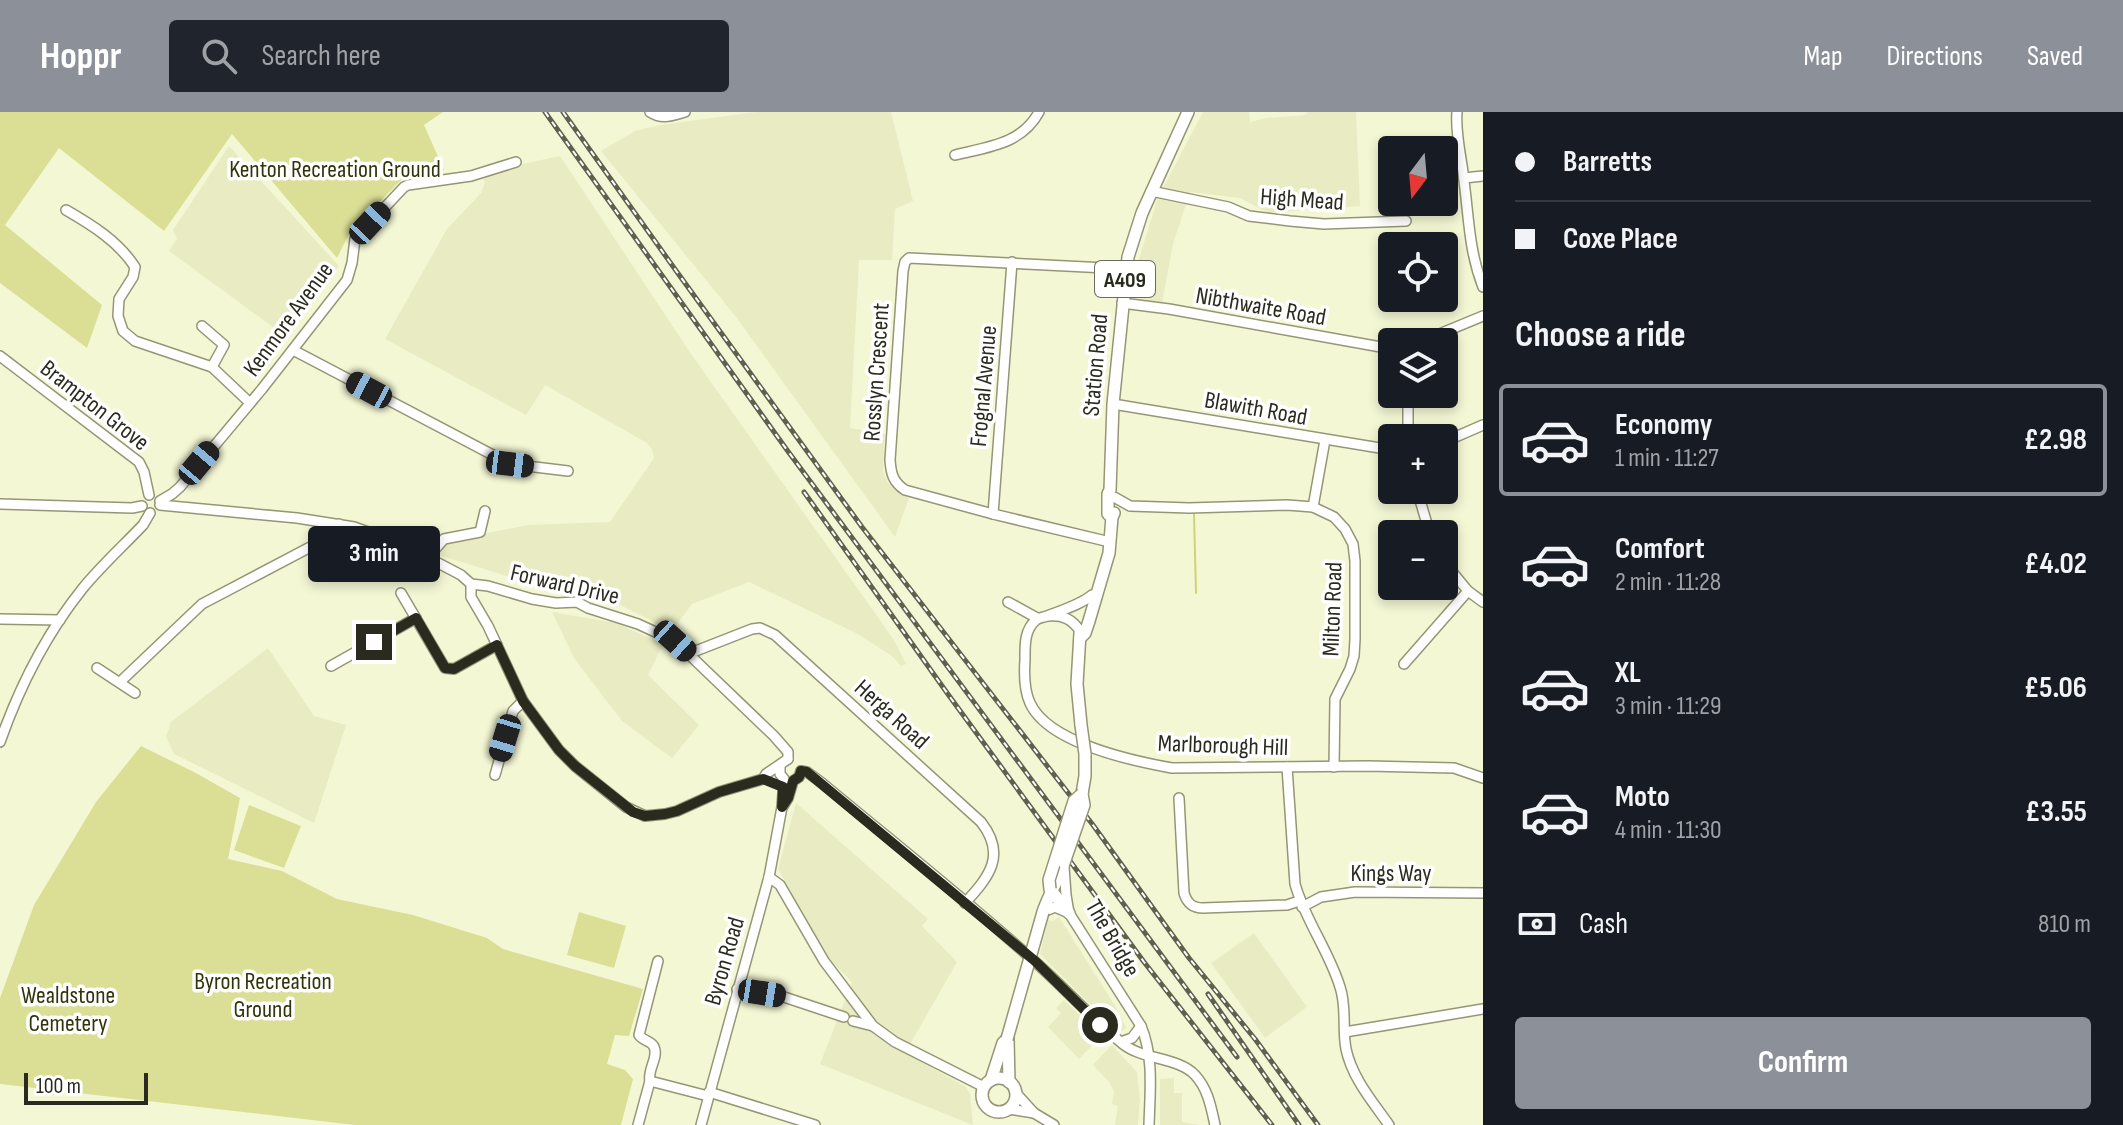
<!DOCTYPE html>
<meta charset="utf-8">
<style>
:root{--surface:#171b24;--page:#20242c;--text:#f1f3f6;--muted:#9ea1a6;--line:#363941;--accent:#8c9099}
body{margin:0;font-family:"Sofia Sans Condensed",sans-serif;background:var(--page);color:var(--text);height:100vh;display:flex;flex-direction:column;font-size:30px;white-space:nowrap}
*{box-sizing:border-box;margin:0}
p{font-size:26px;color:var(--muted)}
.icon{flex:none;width:44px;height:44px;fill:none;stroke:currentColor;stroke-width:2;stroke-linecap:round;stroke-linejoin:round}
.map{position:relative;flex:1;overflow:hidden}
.side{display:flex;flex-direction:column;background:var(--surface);width:640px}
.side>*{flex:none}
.banner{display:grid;align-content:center;height:176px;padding:0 32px;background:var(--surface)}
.needle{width:52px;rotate:196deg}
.tools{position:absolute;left:1378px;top:24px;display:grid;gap:16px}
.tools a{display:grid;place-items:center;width:80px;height:80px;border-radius:8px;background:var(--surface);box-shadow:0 4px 12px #0003;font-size:40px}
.scale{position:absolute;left:24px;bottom:20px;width:124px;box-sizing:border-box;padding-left:8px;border:4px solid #2a2b1e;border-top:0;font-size:22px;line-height:28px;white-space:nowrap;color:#2a2b1e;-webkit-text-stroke:6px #fff;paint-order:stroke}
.end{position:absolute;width:36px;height:36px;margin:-18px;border:10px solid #2a2b1e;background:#fff;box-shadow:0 0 0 4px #fff}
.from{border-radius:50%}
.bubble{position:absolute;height:56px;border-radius:8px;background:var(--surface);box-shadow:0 4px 12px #0003;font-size:26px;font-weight:700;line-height:56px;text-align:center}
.car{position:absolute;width:24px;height:48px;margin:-24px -12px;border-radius:10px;box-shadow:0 0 6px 2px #0007;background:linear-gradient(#222 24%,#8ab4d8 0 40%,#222 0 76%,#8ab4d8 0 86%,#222 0)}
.banner b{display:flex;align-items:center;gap:28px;height:76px;font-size:30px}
.banner b+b{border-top:2px solid var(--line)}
.banner i{width:20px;height:20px;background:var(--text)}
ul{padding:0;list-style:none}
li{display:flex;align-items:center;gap:24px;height:112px;margin:0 16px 12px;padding:0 16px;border:4px solid transparent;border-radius:8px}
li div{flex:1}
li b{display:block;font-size:30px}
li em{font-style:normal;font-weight:700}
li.active{border-color:var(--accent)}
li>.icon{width:72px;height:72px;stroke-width:1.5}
h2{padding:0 32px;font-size:36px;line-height:96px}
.pay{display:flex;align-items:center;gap:20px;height:88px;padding:0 32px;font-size:30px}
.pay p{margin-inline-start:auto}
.action{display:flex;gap:16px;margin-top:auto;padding:16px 32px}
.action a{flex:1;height:92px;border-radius:8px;background:var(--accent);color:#fff;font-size:32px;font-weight:700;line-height:92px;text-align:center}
header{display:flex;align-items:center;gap:48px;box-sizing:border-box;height:112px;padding:0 40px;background:var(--accent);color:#fff}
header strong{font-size:38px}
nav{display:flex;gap:44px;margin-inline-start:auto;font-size:28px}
.search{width:560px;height:72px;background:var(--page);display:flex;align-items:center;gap:20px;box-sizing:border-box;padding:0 28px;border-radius:8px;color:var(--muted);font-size:30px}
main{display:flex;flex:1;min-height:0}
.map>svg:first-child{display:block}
.built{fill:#e9ecc2}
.green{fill:#dbdf95}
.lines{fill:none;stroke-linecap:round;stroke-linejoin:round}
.stream{stroke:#cfd373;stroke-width:2}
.minor-casing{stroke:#949676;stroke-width:12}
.major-casing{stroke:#949676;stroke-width:14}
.minor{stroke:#fff;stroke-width:9}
.major{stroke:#fff;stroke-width:11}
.rail-casing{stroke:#5f604d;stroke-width:5}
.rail{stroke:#fff;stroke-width:2;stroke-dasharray:6;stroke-linecap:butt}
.major-bridge-casing{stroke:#949676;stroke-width:14;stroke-linecap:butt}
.major-bridge{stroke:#fff;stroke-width:11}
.route{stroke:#2a2b1e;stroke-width:10}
.labels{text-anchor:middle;stroke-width:7;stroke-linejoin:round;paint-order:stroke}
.shield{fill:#fff;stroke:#6a6b62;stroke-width:2}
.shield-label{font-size:22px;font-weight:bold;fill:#2a2b1e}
.park-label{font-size:24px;fill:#323309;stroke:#fff}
.street-label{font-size:24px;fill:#2a2b1e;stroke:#fff}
</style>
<header>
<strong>Hoppr</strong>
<div class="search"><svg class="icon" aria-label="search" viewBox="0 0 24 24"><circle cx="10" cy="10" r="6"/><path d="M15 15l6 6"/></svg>Search here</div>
<nav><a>Map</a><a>Directions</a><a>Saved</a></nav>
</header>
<main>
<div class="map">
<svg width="1483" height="1013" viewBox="0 0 1483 1013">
<rect width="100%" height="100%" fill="#f4f7d4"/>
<!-- built -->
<g class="built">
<path d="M756,0H891L913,89L895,97L892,148H859L850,316L885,322L883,359L888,371L900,381L909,386L895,425L736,205L601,39L635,19L660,13Z"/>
<path d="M1203,0H1249L1250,10L1266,6L1306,3L1307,0H1356L1360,94L1268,101L1240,86L1190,80L1173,132L1162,191L1132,185L1139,147L1158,85Z"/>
<path d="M229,34L339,154L285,224L169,139L177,127L173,118Z"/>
<path d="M560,44L691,242L894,528L906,552L901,554L892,544L856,521L749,470L692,492L672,519L572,469L565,475L550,478L436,442L446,429L528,413L610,410L654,346L652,337L647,331L545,273L526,303L385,227L447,117L481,81L485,71L483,67L499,57Z"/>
<path d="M552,500L616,511L663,532L648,563L699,613L672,646L622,609L574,546Z"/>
<path d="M268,536L314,604L346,613L314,711L174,642L166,625L171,610Z"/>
<path d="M796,691L928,807L922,814L957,850L905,941L966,975L970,982L973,1013L820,952L852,870L830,848L778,757Z"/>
<path d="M1059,805L1117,897L1126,916L1122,919H1119L1106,908L1040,842L1048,808L1053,809Z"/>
<path d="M1254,821L1307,895L1265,926L1211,851Z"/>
<path d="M1064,888L1101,924L1079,947L1048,915L1061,901L1056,896Z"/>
<path d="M1112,933L1137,960L1140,987L1138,1013H1115L1118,994L1112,992L1114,979L1109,970L1093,953Z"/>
<path d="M1174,966V981H1182V1010L1200,1013H1160V967Z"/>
</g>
<!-- green -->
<g class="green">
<path d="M0,0H443L424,13L444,58L402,67L349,122L337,146L232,22L164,119L59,36L5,113L102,193L87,236L0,171Z"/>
<path d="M141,634L194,660L240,686L228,747L282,759L337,787L413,803L487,826L503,837L643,877L629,924L615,923L607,952L625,958L633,967L621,1013H355L0,972V886L34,793L96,690Z"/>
<path d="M249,693L301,714L284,756L234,738Z"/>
<path d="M579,800L626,814L614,856L567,843Z"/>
</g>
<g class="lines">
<!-- stream -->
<path class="stream" d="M1194,402L1196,481"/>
<defs>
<g id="minor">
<path d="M650,0C662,8 671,4 685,0"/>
<path d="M1457,0C1455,23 1462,46 1464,69C1469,107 1469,139 1483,175"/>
<path d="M955,43C988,35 1022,32 1039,0"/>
<path d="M1464,66L1483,64"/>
<path d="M1151,79L1228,95L1249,104L1290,109L1324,112L1406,109"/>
<path d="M66,98C92,113 118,129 135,155L133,165L119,187L118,204L123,219L135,229L212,255L250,291"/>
<path d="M1122,191L1169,197L1392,237"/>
<path d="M202,214L224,233L212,255"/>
<path d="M1420,230L1483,204"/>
<path d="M293,238L510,352L568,359"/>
<path d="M0,244L139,350L144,360L149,383"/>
<path d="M1408,282V326"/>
<path d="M1113,292L1392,338"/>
<path d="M1444,330L1483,313"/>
<path d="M1417,378L1430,422"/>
<path d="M1114,385L1130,394L1189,396L1287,393L1313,395L1334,405L1345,417L1353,432L1355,449V527L1354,544L1350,557L1335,587L1334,655"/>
<path d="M160,389L172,382L180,375L262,277L347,168L352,151L355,127L404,75L408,73L471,64L516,50"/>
<path d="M0,392L132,396L142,394"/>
<path d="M160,393L297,406L354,415L404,433L461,463L471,472V485L488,514L523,589L559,638L575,654L626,695L645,704L665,702L677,699L719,680L763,667L766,662L788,647"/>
<path d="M1313,395L1325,328"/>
<path d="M993,402L1012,150"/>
<path d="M1110,430L993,402L905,378C893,370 891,362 890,348L903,159L905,150L909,146L1126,157"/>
<path d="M428,445L444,427L480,420L485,399"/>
<path d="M1444,450L1468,479L1483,490"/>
<path d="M471,472L488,474L532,487L556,491L577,490L588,496L638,512L675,529L774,624L788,640V647"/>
<path d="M401,481L445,556L454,557L497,533"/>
<path d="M1092,483C1080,493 1062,498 1047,504C1042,506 1040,505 1036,508C1024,518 1025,534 1025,548C1024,562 1024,578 1030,591C1048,631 1133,649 1172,656L1368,654L1454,656L1483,666"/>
<path d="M1008,490L1037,506"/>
<path d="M1049,504C1063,503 1072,507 1080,519"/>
<path d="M0,507L60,508"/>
<path d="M688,542L752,517L760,516L775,523L981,710C1007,743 989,765 965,791"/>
<path d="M1404,552L1468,479"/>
<path d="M331,554L416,506"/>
<path d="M97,556L135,581"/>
<path d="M120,570L202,492L335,422L339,412"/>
<path d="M0,630C19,576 46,522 83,476C101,454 123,434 143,413L150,401"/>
<path d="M1287,655L1295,772C1305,808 1329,839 1340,875C1347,895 1342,917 1346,937C1352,966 1373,990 1389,1013"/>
<path d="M801,659L807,660L822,671C893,730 965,787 1033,848C1064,875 1091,906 1123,932C1143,948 1178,945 1195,963C1208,977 1211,995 1215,1013"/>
<path d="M495,663L513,599L523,589"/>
<path d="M1179,686L1184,781C1187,791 1192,796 1203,796L1287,793L1299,789"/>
<path d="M783,694L788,686L793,669L799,665L801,659"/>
<path d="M1064,755L1066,783L1069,801L1141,914C1154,945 1150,980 1149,1013"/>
<path d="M769,765L780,773L824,849L873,914"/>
<path d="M1302,795L1321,785L1355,780L1483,781"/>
<path d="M1043,800L1055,795L1069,801"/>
<path d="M737,877L781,884L844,905"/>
<path d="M853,909L873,914L895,930L984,975"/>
<path d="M1345,920L1483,897"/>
<path d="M1121,930L1132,926L1141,914"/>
<path d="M650,969L708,984"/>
<path d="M709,980L815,1013"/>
<path d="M1015,980L1034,1001L1054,1013"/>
<path d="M1009,997L1034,1001"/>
<path d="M638,1013L650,969C647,958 659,945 654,935C652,929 643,929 639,923L658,849"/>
<path d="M701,1013L769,765L782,695L784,667L780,662V654"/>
</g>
<g id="major">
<path d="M1112,405L1108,402V382L1110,378L1113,292L1128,145L1142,101L1188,0"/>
<path d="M1080,521L1077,572L1081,613"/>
<path d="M1080,526L1085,521L1089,509L1109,441L1112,405L1114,401"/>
<path d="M1082,682L1085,664V642"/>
<path d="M1050,777L1069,801"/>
<path d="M1043,800C1049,782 1058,769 1064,751"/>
<path d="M1008,927L1009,970"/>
<circle cx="999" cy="983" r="17"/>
<path d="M991,968L1003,931L1007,927"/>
</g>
</defs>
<!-- minor casing -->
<use href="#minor" class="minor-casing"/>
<!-- major casing -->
<use href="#major" class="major-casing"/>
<!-- minor -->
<use href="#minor" class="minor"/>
<!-- major -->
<use href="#major" class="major"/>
<defs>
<g id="rail">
<path d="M545,0L787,338L1237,945"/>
<path d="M563,0L677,160L862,415L1093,713L1189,846L1255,927L1318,1013"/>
<path d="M804,380L950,585L1144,850L1272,1013"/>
<path d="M1208,882L1299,1013"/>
</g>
</defs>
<!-- rail casing -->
<use href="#rail" class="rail-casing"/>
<!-- rail -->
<use href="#rail" class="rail"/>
<defs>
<g id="major-bridge">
<path d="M1081,613L1085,642"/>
<path d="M1064,751L1084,693L1082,682"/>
<path d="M1050,777L1049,768L1074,689L1082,682"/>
<path d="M1007,927L1043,800"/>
</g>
</defs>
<!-- major-bridge casing -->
<use href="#major-bridge" class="major-bridge-casing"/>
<!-- major-bridge -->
<use href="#major-bridge" class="major-bridge"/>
</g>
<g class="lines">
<!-- route -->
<path class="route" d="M374,530L416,506L445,556L454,557L497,533L523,589L559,638L575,654L633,700L645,704L665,702L677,699L719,680L763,667L783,675L782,695L788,686L793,669L799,665L801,659L807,660L1035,849L1100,913"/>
</g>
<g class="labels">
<!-- shield labels -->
<rect class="shield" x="1095" y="149" width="60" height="36" rx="6"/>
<g class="shield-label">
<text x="1125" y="175">A409</text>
</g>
<!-- park labels -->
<g class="park-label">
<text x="335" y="65">Kenton Recreation Ground</text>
<text x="263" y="877">Byron Recreation<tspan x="263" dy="28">Ground</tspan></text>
<text x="68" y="891">Wealdstone<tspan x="68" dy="28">Cemetery</tspan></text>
</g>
<!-- street labels -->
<g class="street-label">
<text transform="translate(1302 87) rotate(4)" y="8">High Mead</text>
<text transform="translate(1261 194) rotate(10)" y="8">Nibthwaite Road</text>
<text transform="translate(288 207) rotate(-54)" y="8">Kenmore Avenue</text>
<text transform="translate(1095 253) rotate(-85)" y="8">Station Road</text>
<text transform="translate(876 260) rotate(-86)" y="8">Rosslyn Crescent</text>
<text transform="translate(983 274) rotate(-85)" y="8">Frognal Avenue</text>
<text transform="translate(95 293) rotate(38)" y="8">Brampton Grove</text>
<text transform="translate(1256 296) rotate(10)" y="8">Blawith Road</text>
<text transform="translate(565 472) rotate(13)" y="8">Forward Drive</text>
<text transform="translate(1332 497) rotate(-88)" y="8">Milton Road</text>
<text transform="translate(892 602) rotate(42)" y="8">Herga Road</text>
<text transform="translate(1223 633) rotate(2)" y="8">Marlborough Hill</text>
<text x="1391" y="769">Kings Way</text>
<text transform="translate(1113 826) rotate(60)" y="8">The Bridge</text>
<text transform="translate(724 849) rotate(-74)" y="8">Byron Road</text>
</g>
</g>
</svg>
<div class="tools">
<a><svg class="needle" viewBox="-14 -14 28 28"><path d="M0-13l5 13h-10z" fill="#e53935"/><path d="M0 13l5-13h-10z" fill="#9ea1a6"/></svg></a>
<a><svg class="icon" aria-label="locate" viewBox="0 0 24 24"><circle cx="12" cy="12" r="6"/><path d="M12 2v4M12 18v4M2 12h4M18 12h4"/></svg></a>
<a><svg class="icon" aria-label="layers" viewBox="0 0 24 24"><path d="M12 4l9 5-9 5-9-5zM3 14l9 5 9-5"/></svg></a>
<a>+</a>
<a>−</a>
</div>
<div class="scale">100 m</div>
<i class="end from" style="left:1100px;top:913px"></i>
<i class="end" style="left:374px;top:530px"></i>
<div class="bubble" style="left:308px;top:414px;width:132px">3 min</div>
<i class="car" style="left:370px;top:111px;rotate:43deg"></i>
<i class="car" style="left:369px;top:278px;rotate:298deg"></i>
<i class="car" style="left:199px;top:351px;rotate:40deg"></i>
<i class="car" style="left:510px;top:352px;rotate:97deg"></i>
<i class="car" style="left:675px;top:529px;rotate:132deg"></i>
<i class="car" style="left:505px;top:626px;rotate:197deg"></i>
<i class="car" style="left:762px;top:881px;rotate:99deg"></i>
</div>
<section class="side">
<div class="banner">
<b><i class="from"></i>Barretts</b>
<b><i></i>Coxe Place</b>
</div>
<h2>Choose a ride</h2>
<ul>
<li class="active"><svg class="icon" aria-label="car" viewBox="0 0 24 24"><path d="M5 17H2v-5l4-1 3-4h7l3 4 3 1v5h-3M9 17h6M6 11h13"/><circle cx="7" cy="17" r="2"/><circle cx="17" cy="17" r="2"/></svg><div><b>Economy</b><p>1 min · 11:27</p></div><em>£2.98</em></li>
<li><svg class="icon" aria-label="car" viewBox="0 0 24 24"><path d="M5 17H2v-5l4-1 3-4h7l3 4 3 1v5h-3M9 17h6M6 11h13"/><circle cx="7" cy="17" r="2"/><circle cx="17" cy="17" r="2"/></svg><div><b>Comfort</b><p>2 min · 11:28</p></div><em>£4.02</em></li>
<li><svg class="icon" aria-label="car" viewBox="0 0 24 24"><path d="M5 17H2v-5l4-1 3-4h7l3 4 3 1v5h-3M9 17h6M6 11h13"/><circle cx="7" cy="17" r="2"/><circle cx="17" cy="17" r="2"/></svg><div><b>XL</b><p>3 min · 11:29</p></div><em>£5.06</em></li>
<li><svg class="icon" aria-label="car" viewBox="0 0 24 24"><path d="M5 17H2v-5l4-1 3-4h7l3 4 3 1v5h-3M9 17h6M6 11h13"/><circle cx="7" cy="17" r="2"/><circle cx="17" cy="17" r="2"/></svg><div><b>Moto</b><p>4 min · 11:30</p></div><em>£3.55</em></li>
</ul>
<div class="pay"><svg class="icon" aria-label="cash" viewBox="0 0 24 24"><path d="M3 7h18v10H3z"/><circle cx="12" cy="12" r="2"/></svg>Cash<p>810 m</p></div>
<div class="action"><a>Confirm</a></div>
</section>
</main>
